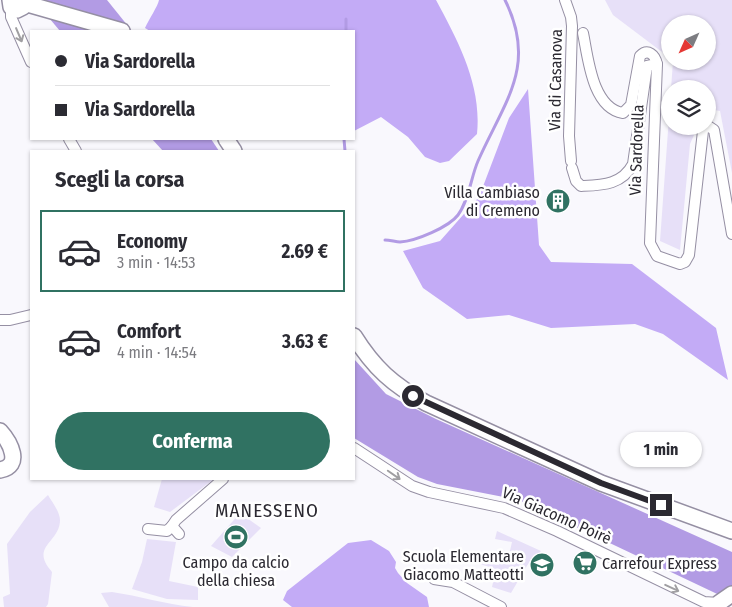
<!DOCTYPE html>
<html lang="it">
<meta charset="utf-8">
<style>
:root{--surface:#fff;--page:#f7f7f7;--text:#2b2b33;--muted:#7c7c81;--line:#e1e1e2;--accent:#307262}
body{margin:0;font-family:"Fira Sans Condensed",sans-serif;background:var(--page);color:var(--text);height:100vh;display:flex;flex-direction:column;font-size:19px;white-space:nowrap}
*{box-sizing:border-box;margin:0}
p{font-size:16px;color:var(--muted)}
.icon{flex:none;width:28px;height:28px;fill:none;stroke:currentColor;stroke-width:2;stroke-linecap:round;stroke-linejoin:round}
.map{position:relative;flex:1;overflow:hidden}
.details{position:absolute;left:30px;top:150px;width:325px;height:330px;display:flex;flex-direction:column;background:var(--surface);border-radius:0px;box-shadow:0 1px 4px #0004}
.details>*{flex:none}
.hud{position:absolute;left:30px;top:30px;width:325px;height:110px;border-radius:0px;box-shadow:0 1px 4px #0004;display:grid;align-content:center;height:110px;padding:0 25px;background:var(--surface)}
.needle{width:32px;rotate:225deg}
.tools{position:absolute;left:661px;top:15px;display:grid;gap:10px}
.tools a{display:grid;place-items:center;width:55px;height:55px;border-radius:50%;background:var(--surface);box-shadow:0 1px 4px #0004;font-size:25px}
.end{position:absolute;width:22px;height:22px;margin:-11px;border:6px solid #2b2931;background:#fff;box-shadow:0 0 0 2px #fff}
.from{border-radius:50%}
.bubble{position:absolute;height:35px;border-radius:18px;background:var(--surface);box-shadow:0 1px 4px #0004;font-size:16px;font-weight:700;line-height:35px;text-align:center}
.hud b{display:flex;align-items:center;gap:18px;height:48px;font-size:19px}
.hud b+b{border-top:1px solid var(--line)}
.hud i{width:12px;height:12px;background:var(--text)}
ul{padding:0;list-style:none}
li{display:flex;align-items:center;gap:15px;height:82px;margin:0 10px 8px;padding:0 15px;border:2px solid transparent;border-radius:0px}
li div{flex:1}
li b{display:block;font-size:19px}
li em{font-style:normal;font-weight:700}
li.active{border-color:var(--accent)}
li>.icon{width:45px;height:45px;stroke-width:1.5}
h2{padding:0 25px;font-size:22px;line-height:60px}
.action{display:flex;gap:10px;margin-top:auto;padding:10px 25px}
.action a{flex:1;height:58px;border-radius:30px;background:var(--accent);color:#fff;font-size:20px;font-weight:700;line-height:58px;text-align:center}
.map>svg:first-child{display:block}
.green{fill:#e7e0f8}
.forest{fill:#c3abf6}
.water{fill:#b29be4}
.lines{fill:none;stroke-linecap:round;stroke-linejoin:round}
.stream{stroke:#b29be4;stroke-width:3}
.street-casing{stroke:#958fa3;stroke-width:12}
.secondary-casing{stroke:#958fa3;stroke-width:18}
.street{stroke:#fff;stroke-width:10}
.secondary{stroke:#fff;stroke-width:15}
.oneway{stroke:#a09fa2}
.route{stroke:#2b2931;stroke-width:6}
.labels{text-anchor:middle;stroke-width:5;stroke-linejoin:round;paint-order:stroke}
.street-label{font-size:16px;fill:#2b2931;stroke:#fff}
.poi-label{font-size:16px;fill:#2b2931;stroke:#fff;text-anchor:end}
.quarter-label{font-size:19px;letter-spacing:1px;fill:#2b2931;stroke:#fff}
</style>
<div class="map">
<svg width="732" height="607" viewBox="0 0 732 607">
<rect width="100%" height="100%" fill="#f9f8fd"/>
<!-- green -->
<g class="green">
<path d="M605,0H732V173L720,111L708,109V89H671L673,61H708V24H670V58L613,15Z"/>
<path d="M670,103V126H698L690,144L680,250L660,241Z"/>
<path d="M162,479H214L170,512L154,507Z"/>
<path d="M48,495C52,502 60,512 60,520C60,543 29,546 52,572L48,604L46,607H4L3,597L10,594L7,544L30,512Z"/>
<path d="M240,513L261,528L232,557L211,546Z"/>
<path d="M497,531L541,551L534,560L531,559L511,593L492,587L496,569L480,564L481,562L499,565L501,554L509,555L512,542L495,539Z"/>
<path d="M147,539L176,542L169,581L198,587V600L167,599L132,589L142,562Z"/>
<path d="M112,592C139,596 165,604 193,607H109L101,593Z"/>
</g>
<!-- forest -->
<g class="forest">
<path d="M159,0H436C458,41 482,85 477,134L449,161L440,163L425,157L408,137L381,117L354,131V31H150L145,28C149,19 158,6 159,0Z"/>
<path d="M528,89L539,245L551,262L632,264L716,328L728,380L663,334L635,324L551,328L509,315L467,319L423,288L403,251L440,241L479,197L509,118Z"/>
<path d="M371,540L389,551L396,562L395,568L398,573L407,583L427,597L429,607H292L283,600L287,591L348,543Z"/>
</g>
<!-- water -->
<g class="water">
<path d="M34,0H107L132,31H60Z"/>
<path d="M152,139H211L219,151H163Z"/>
<path d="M354,359L386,394L436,419L732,552V601L519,500L437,484L418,477L354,438Z"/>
</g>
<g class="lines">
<!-- stream -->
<g class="stream">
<path d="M346,31V19"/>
<path d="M344,139L345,151"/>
<path d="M385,240C390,240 396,242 400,242C416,241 449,227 458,215C469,200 471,177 478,161C504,102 538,66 505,0"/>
</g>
<defs>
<g id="street">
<path d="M565,0L571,17L572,26L569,136L571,161"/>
<path d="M11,7V17L31,62"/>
<path d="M583,33C588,57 592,108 623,113L631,105L640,56C648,48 655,55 657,64"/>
<path d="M708,126L714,130L732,234"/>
<path d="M69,139L76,151"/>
<path d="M572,168L576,181L581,186C602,185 622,185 633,164L647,66L657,64L650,243L657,256L680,264L685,262L689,255L703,131L706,126"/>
<path d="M0,320H10L31,315"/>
<path d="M354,448L412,486L429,492L504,508L557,531L704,602L719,603L717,607"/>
<path d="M148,529L167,531L172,526"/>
<path d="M179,534L172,526L176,520L223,479"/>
<path d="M434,579L453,582L501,607"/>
</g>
<g id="secondary">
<path d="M10,0L11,7L17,10L23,7V0"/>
<path d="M24,3L122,31"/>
<path d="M226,139L234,151"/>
<path d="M354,336C374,368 393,385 426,403L601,483L732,531"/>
<path d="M0,431C10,442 23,466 0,470"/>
<path d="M719,603L732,594"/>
</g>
</defs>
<!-- street casing -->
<use href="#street" class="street-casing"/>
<!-- secondary casing -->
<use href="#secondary" class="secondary-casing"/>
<!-- street -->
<use href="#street" class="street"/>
<!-- secondary -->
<use href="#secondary" class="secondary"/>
</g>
<!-- one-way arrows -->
<defs><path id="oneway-shaft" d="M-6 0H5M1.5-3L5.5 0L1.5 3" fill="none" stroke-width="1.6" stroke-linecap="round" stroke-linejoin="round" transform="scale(1.25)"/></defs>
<g class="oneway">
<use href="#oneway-shaft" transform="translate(19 35) rotate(67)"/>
<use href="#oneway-shaft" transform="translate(394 475) rotate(35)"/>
<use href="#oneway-shaft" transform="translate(672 588) rotate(25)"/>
</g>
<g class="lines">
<!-- route -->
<path class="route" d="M413,396L601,483L661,505"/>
</g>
<!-- icons -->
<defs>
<symbol id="building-disc" viewBox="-11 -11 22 22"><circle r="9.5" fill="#307262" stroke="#fff"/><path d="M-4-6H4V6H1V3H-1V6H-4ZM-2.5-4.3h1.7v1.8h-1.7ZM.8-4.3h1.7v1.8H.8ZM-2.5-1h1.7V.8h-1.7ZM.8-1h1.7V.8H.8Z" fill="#fff"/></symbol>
<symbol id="stadium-disc" viewBox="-11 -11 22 22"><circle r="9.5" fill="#307262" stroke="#fff"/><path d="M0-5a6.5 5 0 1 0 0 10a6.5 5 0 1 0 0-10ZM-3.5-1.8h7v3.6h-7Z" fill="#fff"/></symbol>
<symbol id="supermarket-disc" viewBox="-11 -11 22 22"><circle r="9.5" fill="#307262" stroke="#fff"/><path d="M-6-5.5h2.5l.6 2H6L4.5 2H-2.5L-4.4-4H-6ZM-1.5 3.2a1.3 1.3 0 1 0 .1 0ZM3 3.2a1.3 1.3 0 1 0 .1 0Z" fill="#fff"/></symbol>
<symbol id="school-disc" viewBox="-11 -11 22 22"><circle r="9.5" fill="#307262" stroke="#fff"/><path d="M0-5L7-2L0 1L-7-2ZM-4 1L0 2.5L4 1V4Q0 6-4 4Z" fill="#fff"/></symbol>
</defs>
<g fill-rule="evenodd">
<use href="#building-disc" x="544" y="187" width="28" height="28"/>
<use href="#stadium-disc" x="222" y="523" width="28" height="28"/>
<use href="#supermarket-disc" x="571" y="549" width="28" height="28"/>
<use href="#school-disc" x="528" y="551" width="28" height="28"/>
</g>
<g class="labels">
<!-- street labels -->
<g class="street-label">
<text transform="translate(555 80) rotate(-89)" y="6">Via di Casanova</text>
<text transform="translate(636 150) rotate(-88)" y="6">Via Sardorella</text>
<text transform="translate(557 515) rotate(24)" y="6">Via Giacomo Poirè</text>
</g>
<!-- poi labels -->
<g class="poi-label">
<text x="540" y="198">Villa Cambiaso<tspan x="540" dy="18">di Cremeno</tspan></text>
<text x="524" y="562">Scuola Elementare<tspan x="524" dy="18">Giacomo Matteotti</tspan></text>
<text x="236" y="568" text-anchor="middle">Campo da calcio<tspan x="236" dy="18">della chiesa</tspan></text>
<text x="602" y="569" text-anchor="start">Carrefour Express</text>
</g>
<!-- quarter labels -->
<g class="quarter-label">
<text x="267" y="517">MANESSENO</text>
</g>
</g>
</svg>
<div class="tools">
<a><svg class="needle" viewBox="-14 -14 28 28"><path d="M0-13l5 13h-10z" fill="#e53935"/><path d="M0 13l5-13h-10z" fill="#7c7c81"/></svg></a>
<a><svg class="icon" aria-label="layers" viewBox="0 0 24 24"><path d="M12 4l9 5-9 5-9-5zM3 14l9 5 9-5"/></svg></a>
</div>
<i class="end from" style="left:413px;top:396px"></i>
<i class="end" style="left:661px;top:505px"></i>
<div class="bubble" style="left:620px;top:432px;width:82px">1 min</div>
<div class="hud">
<b><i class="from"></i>Via Sardorella</b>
<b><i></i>Via Sardorella</b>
</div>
<section class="details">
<h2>Scegli la corsa</h2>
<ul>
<li class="active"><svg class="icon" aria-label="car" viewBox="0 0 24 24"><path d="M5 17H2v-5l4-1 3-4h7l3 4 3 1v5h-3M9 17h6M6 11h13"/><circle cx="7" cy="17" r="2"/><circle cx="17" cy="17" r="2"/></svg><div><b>Economy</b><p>3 min · 14:53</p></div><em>2.69 €</em></li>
<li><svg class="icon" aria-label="car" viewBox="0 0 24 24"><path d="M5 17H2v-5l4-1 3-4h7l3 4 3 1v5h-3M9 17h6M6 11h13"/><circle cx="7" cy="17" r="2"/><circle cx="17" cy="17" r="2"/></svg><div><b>Comfort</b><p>4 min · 14:54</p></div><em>3.63 €</em></li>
</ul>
<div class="action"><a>Conferma</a></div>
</section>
</div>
